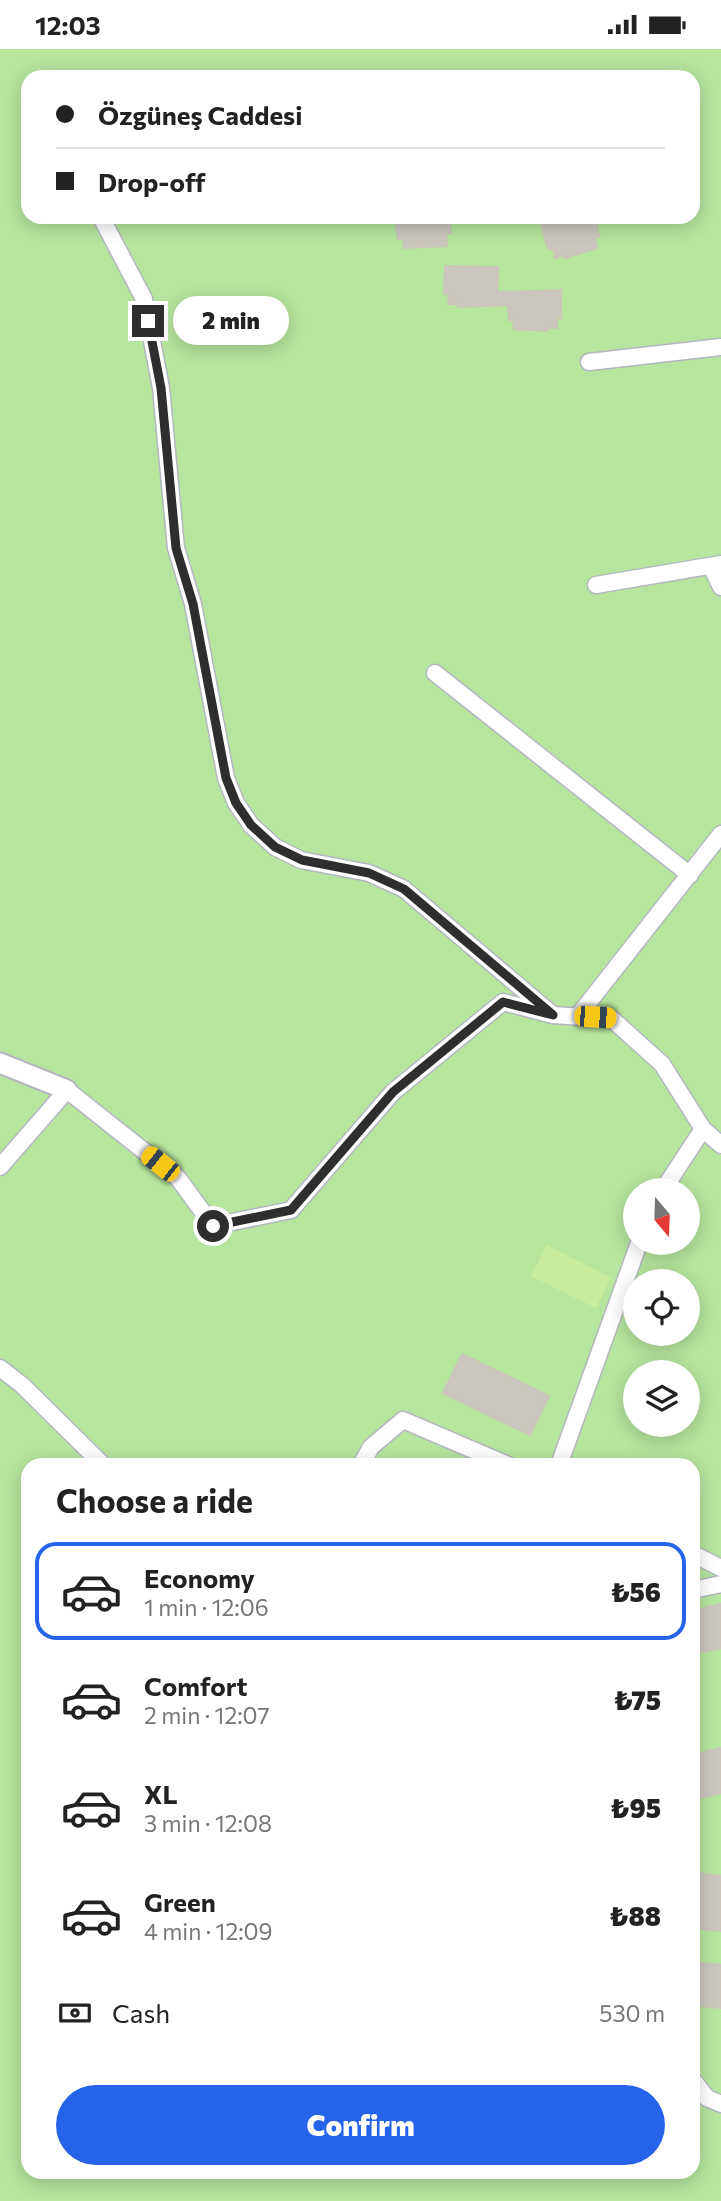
<!DOCTYPE html>
<meta charset="utf-8">
<style>
:root{--surface:#fff;--page:#f2f2f2;--text:#222;--muted:#767676;--line:#e0e0e0;--accent:#2563eb}
body{margin:0;font-family:Commissioner,sans-serif;background:var(--page);color:var(--text);height:100vh;display:flex;flex-direction:column;font-size:26px;white-space:nowrap}
*{box-sizing:border-box;margin:0}
p{font-size:23px;color:var(--muted)}
.icon{flex:none;width:38px;height:38px;fill:none;stroke:currentColor;stroke-width:2;stroke-linecap:round;stroke-linejoin:round}
.map{position:relative;flex:1;overflow:hidden}
.sheet{position:absolute;left:21px;top:1409px;width:679px;height:721px;display:flex;flex-direction:column;background:var(--surface);border-radius:21px;box-shadow:0 4px 18px #0003}
.sheet>*{flex:none}
.top-card{position:absolute;left:21px;top:21px;width:679px;height:154px;border-radius:21px;box-shadow:0 4px 18px #0003;display:grid;align-content:center;height:154px;padding:0 35px;background:var(--surface)}
.needle{width:46px;rotate:161deg}
.fabs{position:absolute;left:623px;top:1129px;display:grid;gap:14px}
.fabs a{display:grid;place-items:center;width:77px;height:77px;border-radius:50%;background:var(--surface);box-shadow:0 4px 18px #0003;font-size:35px}
.end{position:absolute;width:32px;height:32px;margin:-16px;border:9px solid #2e2e2e;background:#fff;box-shadow:0 0 0 4px #fff}
.from{border-radius:50%}
.bubble{position:absolute;height:49px;border-radius:24px;background:var(--surface);box-shadow:0 4px 18px #0003;font-size:23px;font-weight:800;line-height:49px;text-align:center}
.car{position:absolute;width:21px;height:42px;margin:-21px -10px;border-radius:9px;box-shadow:0 0 5px 2px #0007;background:linear-gradient(#f5c518 24%,#345 0 40%,#f5c518 0 76%,#345 0 86%,#f5c518 0)}
.top-card b{display:flex;align-items:center;gap:24px;height:66px;font-size:26px}
.top-card b+b{border-top:2px solid var(--line)}
.top-card i{width:18px;height:18px;background:var(--text)}
ul{padding:0;list-style:none}
li{display:flex;align-items:center;gap:21px;height:98px;margin:0 14px 10px;padding:0 21px;border:4px solid transparent;border-radius:21px}
li div{flex:1}
li b{display:block;font-size:26px}
li em{font-style:normal;font-weight:800}
li.active{border-color:var(--accent)}
li>.icon{width:63px;height:63px;stroke-width:1.5}
h2{padding:0 35px;font-size:32px;line-height:84px}
.pay{display:flex;align-items:center;gap:18px;height:77px;padding:0 35px;font-size:26px}
.pay p{margin-inline-start:auto}
.action{display:flex;gap:14px;margin-top:auto;padding:14px 35px}
.action a{flex:1;height:80px;border-radius:42px;background:var(--accent);color:#fff;font-size:28px;font-weight:800;line-height:80px;text-align:center}
.status{display:flex;justify-content:space-between;align-items:center;height:49px;padding:0 35px;background:var(--surface);direction:ltr}
.status svg{height:19px;fill:currentColor}
.map>svg:first-child{display:block}
.green{fill:#b6e59e;fill-rule:evenodd}
.pitch{fill:#c9ec9a}
.building{fill:#cbc7bf;stroke:#cbc5ba;stroke-width:2}
.lines{fill:none;stroke-linecap:round;stroke-linejoin:round}
.minor-casing{stroke:#b4b7c1;stroke-width:19}
.tertiary-casing{stroke:#b4b7c1;stroke-width:23}
.minor{stroke:#fff;stroke-width:16}
.tertiary{stroke:#fff;stroke-width:19}
.route{stroke:#2e2e2e;stroke-width:9}
</style>
<div class="status"><b>12:03</b><svg viewBox="0 0 49 12"><path d="M0 12V9h3v3zM5 12V6h3v6zM10 12V3h3v9zM15 12V0h3v12zM26 1h20v11H26zM47 4h2v5h-2z"/></svg></div>
<div class="map">
<svg width="721" height="2152" viewBox="0 0 721 2152">
<rect width="100%" height="100%" fill="#efe9e1"/>
<!-- green -->
<path class="green" d="M0,0H721V2152H0ZM28,28H693V168H28ZM635,1141H688V1194H635ZM635,1232H688V1284H635ZM635,1323H688V1376H635ZM28,1416H693V2123H28Z"/>
<!-- pitch -->
<path class="pitch" d="M547,1196L611,1229L596,1259L531,1227Z"/>
<!-- building -->
<g class="building">
<path d="M395,168H449L451,184H446L447,197L404,199L403,190H398Z"/>
<path d="M561,168H595L599,188L595,189L597,199L565,209L564,206L555,209L553,199L548,200L541,173Z"/>
<path d="M445,217L498,218L497,243L561,241V269H557V279H547V282L514,280L513,271H509L508,256L458,258V255H448L449,245H444Z"/>
<path d="M462,1305L549,1347L530,1386L443,1344Z"/>
<path d="M721,1555V1599L693,1605V1562Z"/>
<path d="M721,1699V1744L693,1751V1706Z"/>
<path d="M699,1824L721,1827V1882L693,1879Z"/>
<path d="M693,1913L721,1916V1959L693,1956Z"/>
</g>
<g class="lines">
<defs>
<g id="minor">
<path d="M102,170L144,250L161,339L176,499L193,555L226,729L236,754L251,776L275,798L301,811L369,824L404,840L553,966"/>
<path d="M589,313L721,298"/>
<path d="M711,517L721,538"/>
<path d="M596,536L721,515"/>
<path d="M435,624L690,826"/>
<path d="M578,967L721,785"/>
<path d="M0,1118L67,1041L178,1129L213,1177L291,1161L393,1043L503,953L553,966L612,970L662,1015L703,1080L721,1096"/>
<path d="M663,1141L703,1080"/>
<path d="M0,1319L22,1336L103,1416"/>
<path d="M361,1416L371,1398L403,1371L508,1416"/>
<path d="M559,1416L639,1194"/>
<path d="M693,1505L721,1519"/>
<path d="M693,1541L721,1535"/>
<path d="M693,2031L707,2049L721,2055"/>
</g>
<path id="tertiary" d="M0,1014L67,1041"/>
</defs>
<!-- minor casing -->
<use href="#minor" class="minor-casing"/>
<!-- tertiary casing -->
<use href="#tertiary" class="tertiary-casing"/>
<!-- minor -->
<use href="#minor" class="minor"/>
<!-- tertiary -->
<use href="#tertiary" class="tertiary"/>
</g>
<g class="lines">
<!-- route -->
<path class="route" d="M148,272L161,339L176,499L193,555L226,729L236,754L251,776L275,798L302,811L369,824L404,840L553,966L503,953L393,1043L291,1161L213,1177"/>
</g>
</svg>
<div class="fabs">
<a><svg class="needle" viewBox="-14 -14 28 28"><path d="M0-13l5 13h-10z" fill="#e53935"/><path d="M0 13l5-13h-10z" fill="#767676"/></svg></a>
<a><svg class="icon" aria-label="locate" viewBox="0 0 24 24"><circle cx="12" cy="12" r="6"/><path d="M12 2v4M12 18v4M2 12h4M18 12h4"/></svg></a>
<a><svg class="icon" aria-label="layers" viewBox="0 0 24 24"><path d="M12 4l9 5-9 5-9-5zM3 14l9 5 9-5"/></svg></a>
</div>
<i class="end from" style="left:213px;top:1177px"></i>
<i class="end" style="left:148px;top:272px"></i>
<div class="bubble" style="left:173px;top:247px;width:116px">2 min</div>
<i class="car" style="left:595px;top:968px;rotate:94deg"></i>
<i class="car" style="left:160px;top:1115px;rotate:308deg"></i>
<div class="top-card">
<b><i class="from"></i>Özgüneş Caddesi</b>
<b><i></i>Drop-off</b>
</div>
<section class="sheet">
<h2>Choose a ride</h2>
<ul>
<li class="active"><svg class="icon" aria-label="car" viewBox="0 0 24 24"><path d="M5 17H2v-5l4-1 3-4h7l3 4 3 1v5h-3M9 17h6M6 11h13"/><circle cx="7" cy="17" r="2"/><circle cx="17" cy="17" r="2"/></svg><div><b>Economy</b><p>1 min · 12:06</p></div><em>₺56</em></li>
<li><svg class="icon" aria-label="car" viewBox="0 0 24 24"><path d="M5 17H2v-5l4-1 3-4h7l3 4 3 1v5h-3M9 17h6M6 11h13"/><circle cx="7" cy="17" r="2"/><circle cx="17" cy="17" r="2"/></svg><div><b>Comfort</b><p>2 min · 12:07</p></div><em>₺75</em></li>
<li><svg class="icon" aria-label="car" viewBox="0 0 24 24"><path d="M5 17H2v-5l4-1 3-4h7l3 4 3 1v5h-3M9 17h6M6 11h13"/><circle cx="7" cy="17" r="2"/><circle cx="17" cy="17" r="2"/></svg><div><b>XL</b><p>3 min · 12:08</p></div><em>₺95</em></li>
<li><svg class="icon" aria-label="car" viewBox="0 0 24 24"><path d="M5 17H2v-5l4-1 3-4h7l3 4 3 1v5h-3M9 17h6M6 11h13"/><circle cx="7" cy="17" r="2"/><circle cx="17" cy="17" r="2"/></svg><div><b>Green</b><p>4 min · 12:09</p></div><em>₺88</em></li>
</ul>
<div class="pay"><svg class="icon" aria-label="cash" viewBox="0 0 24 24"><path d="M3 7h18v10H3z"/><circle cx="12" cy="12" r="2"/></svg>Cash<p>530 m</p></div>
<div class="action"><a>Confirm</a></div>
</section>
</div>
